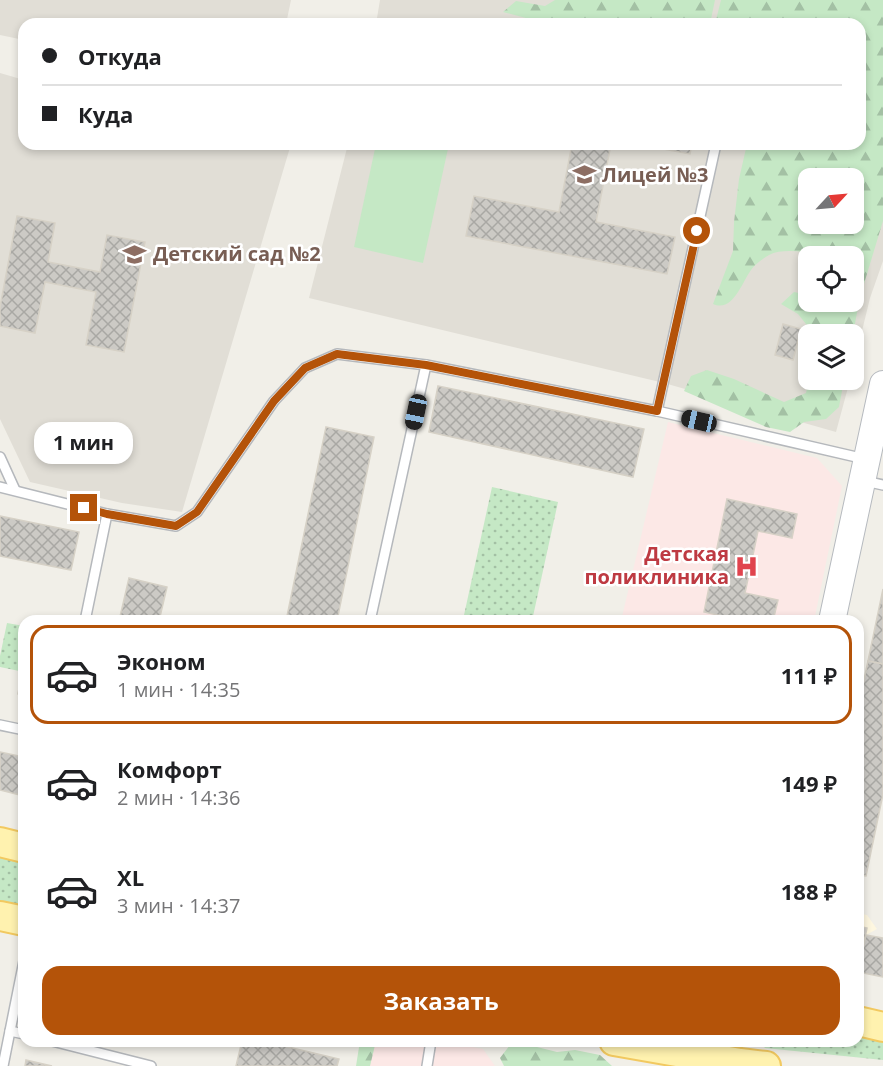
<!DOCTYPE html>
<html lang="ru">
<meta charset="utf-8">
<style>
:root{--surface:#fff;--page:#f2f2f2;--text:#202124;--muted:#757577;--line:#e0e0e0;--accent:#b45309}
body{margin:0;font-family:"Open Sans",sans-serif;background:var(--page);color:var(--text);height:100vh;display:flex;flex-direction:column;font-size:22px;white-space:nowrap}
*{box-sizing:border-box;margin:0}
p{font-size:20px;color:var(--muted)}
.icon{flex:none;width:33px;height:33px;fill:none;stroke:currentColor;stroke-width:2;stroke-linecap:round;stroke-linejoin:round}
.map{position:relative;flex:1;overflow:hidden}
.details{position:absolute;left:18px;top:615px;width:846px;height:432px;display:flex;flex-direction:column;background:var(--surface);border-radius:18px;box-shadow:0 3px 9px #0003}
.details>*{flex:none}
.banner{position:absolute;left:18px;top:18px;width:848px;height:132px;border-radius:18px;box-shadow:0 3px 9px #0003;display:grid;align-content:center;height:132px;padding:0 24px;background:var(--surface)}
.needle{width:39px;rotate:64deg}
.buttons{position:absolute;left:798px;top:168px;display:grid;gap:12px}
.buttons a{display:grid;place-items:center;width:66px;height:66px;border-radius:12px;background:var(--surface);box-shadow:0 3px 9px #0003;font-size:30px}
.end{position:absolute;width:27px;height:27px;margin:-14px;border:8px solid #b45309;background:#fff;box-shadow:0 0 0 3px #fff}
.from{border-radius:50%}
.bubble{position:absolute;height:42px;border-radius:18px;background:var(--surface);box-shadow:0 3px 9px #0003;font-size:20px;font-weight:700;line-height:42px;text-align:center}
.car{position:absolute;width:18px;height:36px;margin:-18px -9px;border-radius:8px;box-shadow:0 0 4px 2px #0007;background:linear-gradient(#222 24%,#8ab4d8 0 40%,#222 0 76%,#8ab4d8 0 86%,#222 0)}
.banner b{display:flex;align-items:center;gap:21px;height:57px;font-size:22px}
.banner b+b{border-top:2px solid var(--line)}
.banner i{width:15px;height:15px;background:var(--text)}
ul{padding:10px 0 0;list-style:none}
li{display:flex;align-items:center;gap:18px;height:99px;margin:0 12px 9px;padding:0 12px;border:3px solid transparent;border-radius:18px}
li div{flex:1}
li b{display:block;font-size:22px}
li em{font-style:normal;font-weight:700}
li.selected{border-color:var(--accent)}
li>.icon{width:54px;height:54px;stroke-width:1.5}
.cta{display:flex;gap:12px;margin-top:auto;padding:12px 24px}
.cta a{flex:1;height:69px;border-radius:18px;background:var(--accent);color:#fff;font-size:24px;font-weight:700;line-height:69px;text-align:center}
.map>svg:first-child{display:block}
.commercial{fill:#fef7e0}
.education{fill:#e1ded6;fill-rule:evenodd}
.medical{fill:#fce8e6}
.grass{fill:url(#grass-dots)}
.forest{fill:url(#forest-firs);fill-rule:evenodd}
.garden{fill:#c5e8c5}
.building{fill:url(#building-cross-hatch);stroke:#d6d1c6;stroke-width:1.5}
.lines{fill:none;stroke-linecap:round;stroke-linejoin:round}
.lane-casing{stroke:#b5b8bc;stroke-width:12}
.secondary-casing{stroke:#b6babf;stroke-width:28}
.primary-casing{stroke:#f2c960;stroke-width:32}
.lane{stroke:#fff;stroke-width:9}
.secondary{stroke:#fff;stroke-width:26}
.primary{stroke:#fff2af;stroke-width:28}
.route{stroke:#b45309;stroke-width:8}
.labels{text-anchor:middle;stroke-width:5;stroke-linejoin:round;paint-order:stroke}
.education-label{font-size:20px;font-weight:bold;fill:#785e54;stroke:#fff;text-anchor:start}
.health-label{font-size:20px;font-weight:bold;fill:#be3a42;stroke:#fff;text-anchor:end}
</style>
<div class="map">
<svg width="883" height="1066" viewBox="0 0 883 1066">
<defs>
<pattern id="grass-dots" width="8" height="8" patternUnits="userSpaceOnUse" patternTransform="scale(1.5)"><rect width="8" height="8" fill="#c5e8c5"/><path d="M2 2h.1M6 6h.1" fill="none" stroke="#a3c0a4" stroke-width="1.8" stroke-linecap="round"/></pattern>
<pattern id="forest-firs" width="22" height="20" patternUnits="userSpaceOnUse" patternTransform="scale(1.5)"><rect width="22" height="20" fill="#c5e8c5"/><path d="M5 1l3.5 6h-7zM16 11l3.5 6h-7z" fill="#a3c0a4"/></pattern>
<pattern id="building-cross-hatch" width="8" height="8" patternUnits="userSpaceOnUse" patternTransform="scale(1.5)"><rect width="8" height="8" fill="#cccac5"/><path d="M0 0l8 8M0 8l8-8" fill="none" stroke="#a9a8a4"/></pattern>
</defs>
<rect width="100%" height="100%" fill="#f1efe8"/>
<!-- commercial -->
<path class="commercial" d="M858,913L867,915L877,929L866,935L858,970Z"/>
<!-- education -->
<g class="education">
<path d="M0,0H291L286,24H24V40L0,35Z"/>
<path d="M380,0H883V261L870,298L854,364V334H808V380H850L836,432L664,383L309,298L348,144H860V24H376ZM808,178H854V224H808ZM808,256H854V302H808Z"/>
<path d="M0,73L24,80V144H291L182,512L122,503L30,482L0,419Z"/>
</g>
<!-- medical -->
<g class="medical">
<path d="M668,422L817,458L842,486L814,621H621Z"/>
<path d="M372,1041H441L483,1049L495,1066H364Z"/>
</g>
<!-- grass -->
<g class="grass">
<path d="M492,487L558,502L532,621H492L464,615Z"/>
<path d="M7,623L24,626V672L0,667V656Z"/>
<path d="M0,852L24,857V910L0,905Z"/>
<path d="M858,1034L883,1040V1060L765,1048L759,1041H858Z"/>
</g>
<!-- forest -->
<g class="forest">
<path d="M555,0H715L710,24H596L585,19C557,29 531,19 503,12L516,1L545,6Z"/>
<path d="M721,0H883V221L860,297L853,334H814L798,314L781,304L794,292L808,295V302H854V256H818L816,253C803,252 782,248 769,255C764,258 755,264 751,270C742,282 733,313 713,304L733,251L734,222L739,179L747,144H860V24H715ZM808,178H854V224H808Z"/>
<path d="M707,370L734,379L784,402L806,393L809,380H844L839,407L826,419L804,422L790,432L766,427L684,391L691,376Z"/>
<path d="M360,1041H376L370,1066H356Z"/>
<path d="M513,1041L557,1052L575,1050L600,1055L612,1066H504L500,1058Z"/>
</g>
<!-- garden -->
<path class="garden" d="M376,144H449L423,263L354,247Z"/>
<!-- building -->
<g class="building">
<path d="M572,144H611L596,222L675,237L667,274L466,236L474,196L559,212Z"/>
<path d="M636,144H692L690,154Z"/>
<path d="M17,216L55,223L48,262L100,272L107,235L145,242L124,352L86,345L96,292L45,282L35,333L0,326V307Z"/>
<path d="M783,324L801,329L793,360L775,355Z"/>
<path d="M438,386L644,429L633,477L429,432Z"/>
<path d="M326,427L374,437L337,621H286Z"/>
<path d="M727,499L797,514L792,538L758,531L745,593L778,600L773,621H744L704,612Z"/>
<path d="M0,516L79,532L71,570L0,556Z"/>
<path d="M129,578L167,587L159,621H119Z"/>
<path d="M883,589V664L868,661Z"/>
<path d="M868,661L883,664V794L866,876L858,875V708Z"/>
<path d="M21,677H24V695L18,694Z"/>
<path d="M0,752L24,757V796L0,790Z"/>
<path d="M858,926L867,928L858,970Z"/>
<path d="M866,935L883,938V977L858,972Z"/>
<path d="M242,1041H263L339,1059L337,1066H236Z"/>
<path d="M26,1060L52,1066H25Z"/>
</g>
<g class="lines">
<defs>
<g id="lane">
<path d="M657,411L716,144"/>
<path d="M0,457L15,490"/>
<path d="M865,481L883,485"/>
<path d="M0,487L107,514L85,621"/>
<path d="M107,514L176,526L197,512L274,401L305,368L337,354L426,365L657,411L865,459"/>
<path d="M370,621L426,365"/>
<path d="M0,725L24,730"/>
<path d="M10,1031L24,1034"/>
<path d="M52,1041L151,1066"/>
<path d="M3,1066L24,961"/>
<path d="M427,1066L431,1041"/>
</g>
<path id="secondary" d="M832,621L883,384"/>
<g id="primary">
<path d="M0,842L24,848"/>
<path d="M0,916L24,921"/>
<path d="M858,1021L883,1027"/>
<path d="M614,1041L740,1063L766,1066"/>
</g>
</defs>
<!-- lane casing -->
<use href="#lane" class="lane-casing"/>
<!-- secondary casing -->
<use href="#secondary" class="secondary-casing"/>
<!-- primary casing -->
<use href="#primary" class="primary-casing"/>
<!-- lane -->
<use href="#lane" class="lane"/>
<!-- secondary -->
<use href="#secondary" class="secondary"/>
<!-- primary -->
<use href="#primary" class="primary"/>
</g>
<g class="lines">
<!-- route -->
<path class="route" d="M84,508L107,514L176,526L197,512L274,401L305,368L337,354L426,365L657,411L697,231"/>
</g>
<!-- icons -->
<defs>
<symbol id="school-bare" viewBox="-9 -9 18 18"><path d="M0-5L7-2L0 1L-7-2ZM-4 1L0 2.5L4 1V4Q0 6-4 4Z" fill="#8d6e63" stroke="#fff" stroke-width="2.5" paint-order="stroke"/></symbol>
<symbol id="hospital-bare" viewBox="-9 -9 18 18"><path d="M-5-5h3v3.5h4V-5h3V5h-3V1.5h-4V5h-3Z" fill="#e0444e" stroke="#fff" stroke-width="2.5" paint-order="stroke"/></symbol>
</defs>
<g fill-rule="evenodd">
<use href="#school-bare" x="568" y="158" width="33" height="33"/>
<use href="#school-bare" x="118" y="238" width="33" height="33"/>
<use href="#hospital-bare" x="730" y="550" width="33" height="33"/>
</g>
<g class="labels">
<!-- education labels -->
<g class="education-label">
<text x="602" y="182">Лицей №3</text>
<text x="153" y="261">Детский сад №2</text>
</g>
<!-- health labels -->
<g class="health-label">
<text x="729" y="561">Детская<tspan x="729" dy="23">поликлиника</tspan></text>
</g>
</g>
</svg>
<div class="buttons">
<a><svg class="needle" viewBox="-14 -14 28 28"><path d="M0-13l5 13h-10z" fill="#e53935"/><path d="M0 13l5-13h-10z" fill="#757577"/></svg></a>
<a><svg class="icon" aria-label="locate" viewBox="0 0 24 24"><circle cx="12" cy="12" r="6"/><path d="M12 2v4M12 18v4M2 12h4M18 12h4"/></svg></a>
<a><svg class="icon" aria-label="layers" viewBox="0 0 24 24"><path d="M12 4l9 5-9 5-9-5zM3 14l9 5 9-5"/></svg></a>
</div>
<i class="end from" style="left:697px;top:231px"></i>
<i class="end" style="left:84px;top:508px"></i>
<div class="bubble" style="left:34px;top:422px;width:99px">1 мин</div>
<i class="car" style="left:416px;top:412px;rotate:192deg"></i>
<i class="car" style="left:699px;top:421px;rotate:283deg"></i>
<div class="banner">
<b><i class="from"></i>Откуда</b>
<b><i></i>Куда</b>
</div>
<section class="details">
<ul>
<li class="selected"><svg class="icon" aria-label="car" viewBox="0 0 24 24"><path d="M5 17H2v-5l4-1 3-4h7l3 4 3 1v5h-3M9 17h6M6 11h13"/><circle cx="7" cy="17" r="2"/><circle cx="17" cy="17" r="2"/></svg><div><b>Эконом</b><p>1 мин · 14:35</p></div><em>111 ₽</em></li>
<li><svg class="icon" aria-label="car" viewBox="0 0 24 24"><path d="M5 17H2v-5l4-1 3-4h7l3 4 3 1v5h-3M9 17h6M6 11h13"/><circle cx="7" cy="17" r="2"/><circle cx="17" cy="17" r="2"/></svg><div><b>Комфорт</b><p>2 мин · 14:36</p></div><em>149 ₽</em></li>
<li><svg class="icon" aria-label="car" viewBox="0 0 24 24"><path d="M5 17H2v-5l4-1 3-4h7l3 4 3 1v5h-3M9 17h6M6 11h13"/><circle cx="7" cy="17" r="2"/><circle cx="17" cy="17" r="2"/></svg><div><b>XL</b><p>3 мин · 14:37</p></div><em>188 ₽</em></li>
</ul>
<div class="cta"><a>Заказать</a></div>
</section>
</div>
